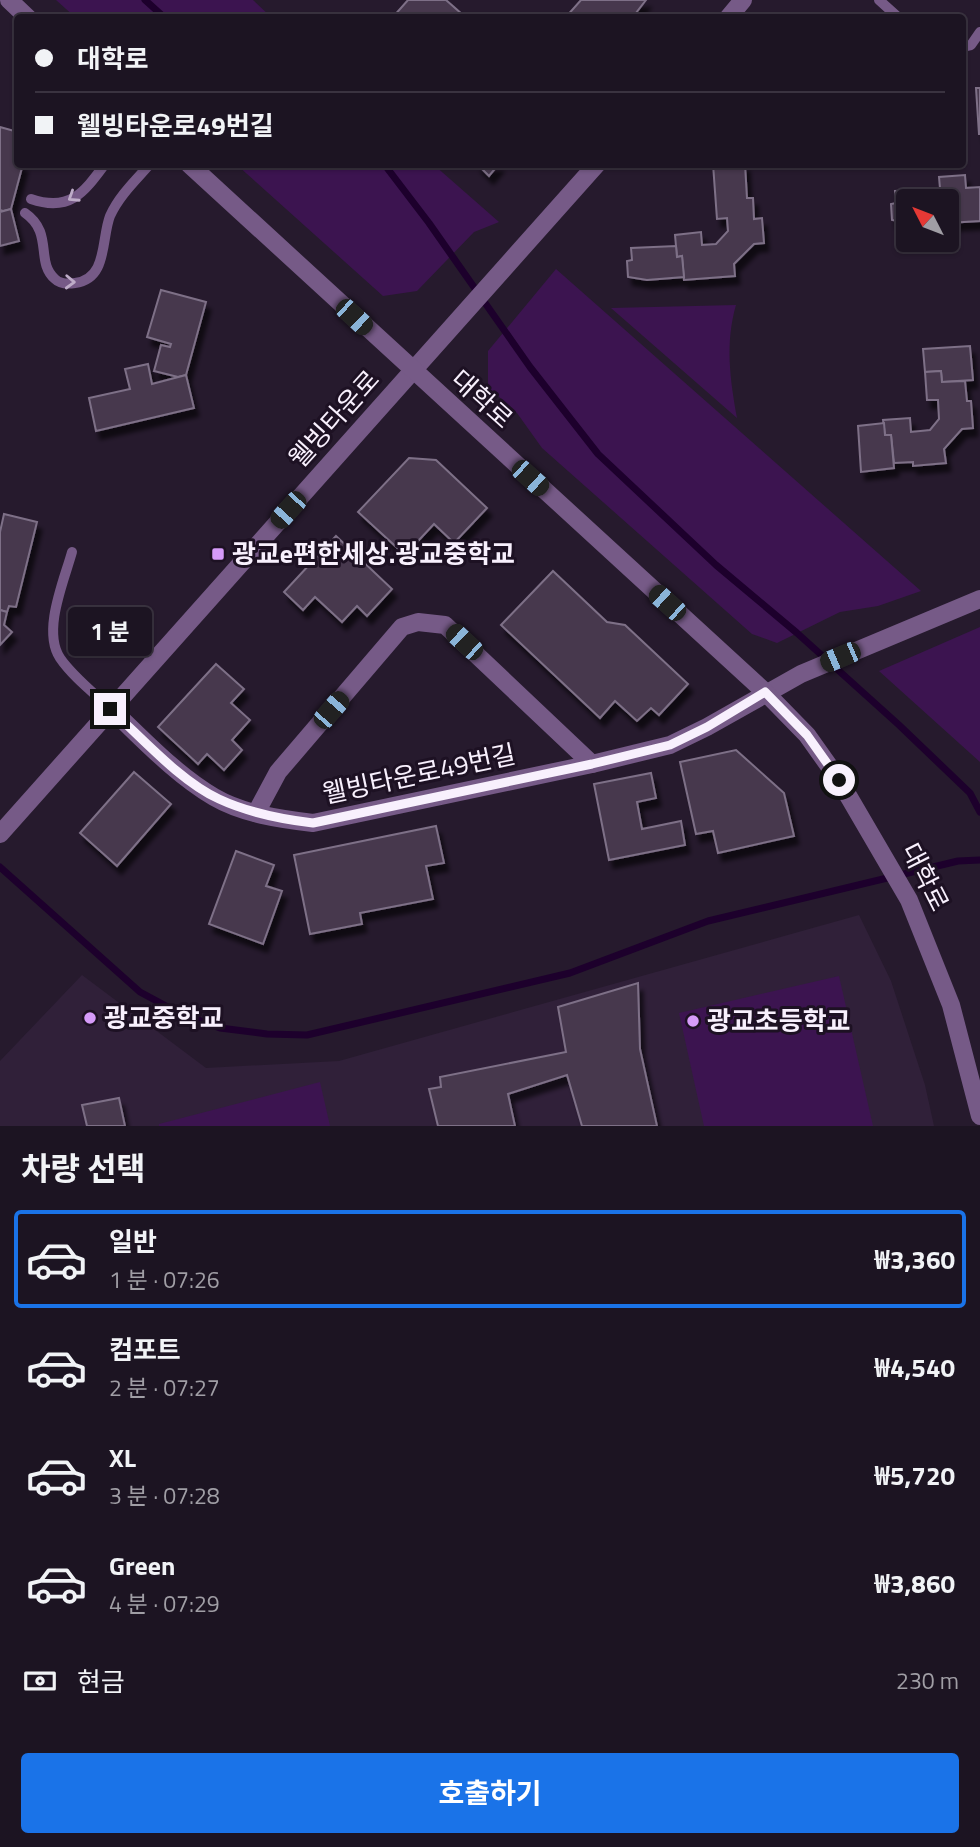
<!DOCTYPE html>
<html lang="ko">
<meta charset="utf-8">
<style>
:root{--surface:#1c1422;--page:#251d2a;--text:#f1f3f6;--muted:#a09ea5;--line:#3a3340;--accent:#1a73e8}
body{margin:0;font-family:"Titillium Web","Noto Sans KR",sans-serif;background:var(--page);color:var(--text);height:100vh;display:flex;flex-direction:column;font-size:26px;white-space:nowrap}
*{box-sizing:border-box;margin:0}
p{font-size:23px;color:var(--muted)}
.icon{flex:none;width:38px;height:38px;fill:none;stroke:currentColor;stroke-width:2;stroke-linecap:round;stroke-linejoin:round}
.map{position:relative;height:1126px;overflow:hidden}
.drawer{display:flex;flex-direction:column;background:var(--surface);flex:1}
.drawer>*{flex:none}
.banner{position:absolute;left:14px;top:14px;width:952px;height:154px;border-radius:7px;box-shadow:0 2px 5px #0004,0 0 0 2px var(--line);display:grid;align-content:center;height:154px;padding:0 21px;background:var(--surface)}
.needle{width:46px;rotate:312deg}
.controls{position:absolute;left:896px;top:189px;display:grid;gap:14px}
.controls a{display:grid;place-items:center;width:63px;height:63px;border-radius:7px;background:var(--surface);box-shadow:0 2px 5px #0004,0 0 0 2px var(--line);font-size:35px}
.end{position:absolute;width:32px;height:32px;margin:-16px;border:9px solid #f8f0fd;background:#111;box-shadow:0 0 0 4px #111}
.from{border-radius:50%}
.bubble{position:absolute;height:49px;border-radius:7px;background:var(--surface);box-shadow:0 2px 5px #0004,0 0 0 2px var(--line);font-size:23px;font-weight:700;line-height:49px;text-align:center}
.car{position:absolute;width:21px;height:42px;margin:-21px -10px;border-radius:9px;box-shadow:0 0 5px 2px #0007;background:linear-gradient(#222 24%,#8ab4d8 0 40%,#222 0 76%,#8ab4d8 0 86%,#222 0)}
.banner b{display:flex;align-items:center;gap:24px;height:66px;font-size:26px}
.banner b+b{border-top:2px solid var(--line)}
.banner i{width:18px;height:18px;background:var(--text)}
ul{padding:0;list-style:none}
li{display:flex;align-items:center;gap:21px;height:98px;margin:0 14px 10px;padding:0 7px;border:4px solid transparent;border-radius:7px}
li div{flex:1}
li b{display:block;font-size:26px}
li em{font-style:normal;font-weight:700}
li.on{border-color:var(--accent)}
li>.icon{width:63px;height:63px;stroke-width:1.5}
h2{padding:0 21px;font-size:32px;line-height:84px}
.pay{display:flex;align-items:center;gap:18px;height:77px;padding:0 21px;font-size:26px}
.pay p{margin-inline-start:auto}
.action{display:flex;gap:14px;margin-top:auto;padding:14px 21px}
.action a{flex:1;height:80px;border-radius:7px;background:var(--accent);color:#fff;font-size:28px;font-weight:700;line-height:80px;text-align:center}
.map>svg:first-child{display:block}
.built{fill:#302039}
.green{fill:#3c1450}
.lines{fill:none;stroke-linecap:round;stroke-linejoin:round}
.stream{stroke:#1d002c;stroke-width:7}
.building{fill:#46394e;stroke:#7e7087;stroke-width:2;filter:url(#shadow)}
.service{stroke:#765a87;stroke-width:10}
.minor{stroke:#765a87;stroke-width:18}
.tertiary{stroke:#765a87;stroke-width:18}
.oneway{stroke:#beacc8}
.route{stroke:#f8f0fd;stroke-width:9}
.poi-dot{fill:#d69bf9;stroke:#1d1123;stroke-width:2.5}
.labels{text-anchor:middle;stroke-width:6;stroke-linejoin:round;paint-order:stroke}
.street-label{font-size:26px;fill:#f8f0fd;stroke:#1d1123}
.poi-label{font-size:26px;font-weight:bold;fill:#f8f0fd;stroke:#1d1123;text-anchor:start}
</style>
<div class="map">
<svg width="980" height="1126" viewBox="0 0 980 1126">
<defs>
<filter id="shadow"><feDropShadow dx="4.5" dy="8" stdDeviation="2" flood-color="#0009"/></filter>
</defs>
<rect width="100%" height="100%" fill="#261a2d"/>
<!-- built -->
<path class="built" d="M859,915L891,981L925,1085L934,1126H0V1061L82,975L206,1068L339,1061Z"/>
<!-- green -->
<g class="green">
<path d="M56,0H253L271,17H75Z"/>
<path d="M237,165H434L499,222L474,232L417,291L383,296Z"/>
<path d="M556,269L921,591L878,606L840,612L777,643L752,634L542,448L517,413L488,387V351Z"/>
<path d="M736,305C725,343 730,379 737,418L611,308Z"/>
<path d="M980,627V762L879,671Z"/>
<path d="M839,976L873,1126H704L679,1013Z"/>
<path d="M320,1082L330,1126H159V1124Z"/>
</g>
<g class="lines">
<!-- stream -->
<g class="stream">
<path d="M145,0L165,18"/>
<path d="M384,164L429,223L530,367L598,454L716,565L797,633L899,725L970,793L980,812"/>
<path d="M0,867L140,992L179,1013L220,1028L267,1034L307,1035L570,973L708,921L958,861L980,860"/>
</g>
</g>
<!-- building -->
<g class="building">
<path d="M408,0H446L463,15L461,18H392Z"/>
<path d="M581,0H646L632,18H565Z"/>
<path d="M976,88H980V134H979Z"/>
<path d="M0,127L18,132V164H23L11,209L3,211L0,210Z"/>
<path d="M477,164H499L489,176Z"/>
<path d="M713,164H745L747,198H753L754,219L762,218L764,243L754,244L734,264L735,276L684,280L682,256L677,257L675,235L701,232L702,245L716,244L728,231L727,218L717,219Z"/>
<path d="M965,175L966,188L980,187V221L948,223L947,201L946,199L941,200L939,177Z"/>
<path d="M940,189L941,200L946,199V201H908V223L892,220L891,204L896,203L895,191Z"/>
<path d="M11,209L19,241L0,246V212Z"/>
<path d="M676,246L677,257L682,256L684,277L647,280L628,277L627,261L632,260L631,248Z"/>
<path d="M161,290L206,302L186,375L178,377L154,371L161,345L170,347L171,344L147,337Z"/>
<path d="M970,346L973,380L942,382L941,371L925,372L923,349Z"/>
<path d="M148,364L152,384L186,375L194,408L96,431L89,398L130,389L125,369Z"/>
<path d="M941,371L942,382L965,381L967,401H971L973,428L962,429L944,449L946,463L913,466V462L894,463L891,435H885L883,420L910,418L911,432L930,430L939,419L938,400H927L925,372Z"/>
<path d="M884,423L885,435H891L894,468L861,472L858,426Z"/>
<path d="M409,458L436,460L487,508L454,543L434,524L405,555L358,512Z"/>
<path d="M4,514L37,522L16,607L9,606L7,612L0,610V532Z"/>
<path d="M336,536L392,589L367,616L357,606L342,622L315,597L303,610L284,592Z"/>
<path d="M553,571L607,622L625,625L688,684L659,715L651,708L637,721L615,701L600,718L501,625Z"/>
<path d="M0,610L7,612L4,625L12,632L0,645Z"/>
<path d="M216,664L244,689L231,703L250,720L232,740L242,750L224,770L207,754L198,764L158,727Z"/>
<path d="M736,750L784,793L794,836L718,853L713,831L696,834L680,762Z"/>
<path d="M134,772L171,804L117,866L80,833Z"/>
<path d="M651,773L656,798L637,802L642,829L681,821L685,845L609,860L594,784Z"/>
<path d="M436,826L444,863L426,866L433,899L360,913L362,924L310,934L294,855Z"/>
<path d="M236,851L274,865L266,886L282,891L263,944L209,924Z"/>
<path d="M638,983L640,1049L657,1126H582L567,1075L508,1094L515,1126H438L429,1089L441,1087L440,1077L566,1052L558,1007Z"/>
<path d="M119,1098L125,1126H87L82,1105Z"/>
</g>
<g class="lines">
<!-- service -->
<g class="service">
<path d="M879,0L899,18"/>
<path d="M962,47L971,45L980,32"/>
<path d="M31,199C69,212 83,194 105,164"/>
<path d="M25,213C54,233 35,262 55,279C60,284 69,284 75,283C108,279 101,239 110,216C119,196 135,181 150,164"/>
<path d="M72,552C64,581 42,631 60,658C73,677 94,693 111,709"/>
</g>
<!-- minor -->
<g class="minor">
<path d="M728,18L743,0"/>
<path d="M111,709C143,739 175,774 214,797C243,814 280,819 313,823L592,764L670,745L707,727L801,674L980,599"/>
<path d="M256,813L278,772L402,627L418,622L445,625L592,764"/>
<path d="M0,834L597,164"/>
</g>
<!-- tertiary -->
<g class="tertiary">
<path d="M9,0L28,18"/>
<path d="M189,164L765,692L807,735L839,780L909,900L951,1005L980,1116"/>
</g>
</g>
<!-- one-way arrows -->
<defs><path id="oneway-chevron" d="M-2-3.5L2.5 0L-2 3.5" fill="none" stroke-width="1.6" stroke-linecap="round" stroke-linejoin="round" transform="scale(1.75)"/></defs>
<g class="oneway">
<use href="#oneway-chevron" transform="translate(73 197) rotate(147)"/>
<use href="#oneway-chevron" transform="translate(70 282) rotate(2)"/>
</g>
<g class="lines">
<!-- route -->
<path class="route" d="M110,709C141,737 181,782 219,799C249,813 280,819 313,823L592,764L670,745L707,727L765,692L807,735L839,780"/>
</g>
<!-- markers -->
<g class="poi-dot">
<rect x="211" y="547" width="14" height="14" rx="3.5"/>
<circle cx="90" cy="1018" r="7"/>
<circle cx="693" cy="1021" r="7"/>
</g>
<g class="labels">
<!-- street labels -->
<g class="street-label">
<text transform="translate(482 399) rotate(42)" y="9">대학로</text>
<text transform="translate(334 419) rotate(-48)" y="9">웰빙타운로</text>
<text transform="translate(419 774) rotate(-12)" y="9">웰빙타운로49번길</text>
<text transform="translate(925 877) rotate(63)" y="9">대학로</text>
</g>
<!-- poi labels -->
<g class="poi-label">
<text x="232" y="563">광교e편한세상.광교중학교</text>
<text x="104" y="1027">광교중학교</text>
<text x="707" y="1030">광교초등학교</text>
</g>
</g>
</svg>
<div class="controls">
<a><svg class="needle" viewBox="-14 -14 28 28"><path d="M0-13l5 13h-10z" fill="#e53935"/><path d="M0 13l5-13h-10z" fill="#a09ea5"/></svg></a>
</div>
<i class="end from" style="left:839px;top:780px"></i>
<i class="end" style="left:110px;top:709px"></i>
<div class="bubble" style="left:68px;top:607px;width:84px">1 분</div>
<i class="car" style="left:354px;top:317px;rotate:133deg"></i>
<i class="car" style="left:530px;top:478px;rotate:132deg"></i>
<i class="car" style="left:288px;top:510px;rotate:222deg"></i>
<i class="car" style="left:667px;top:603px;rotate:312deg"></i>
<i class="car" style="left:464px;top:642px;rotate:313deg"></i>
<i class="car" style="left:840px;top:657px;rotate:247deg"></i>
<i class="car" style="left:331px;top:710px;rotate:41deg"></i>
<div class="banner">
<b><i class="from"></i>대학로</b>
<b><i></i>웰빙타운로49번길</b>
</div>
</div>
<section class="drawer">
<h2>차량 선택</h2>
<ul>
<li class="on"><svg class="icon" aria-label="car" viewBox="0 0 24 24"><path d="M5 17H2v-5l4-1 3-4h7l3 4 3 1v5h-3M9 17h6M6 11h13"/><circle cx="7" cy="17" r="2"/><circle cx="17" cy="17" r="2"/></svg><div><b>일반</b><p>1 분 · 07:26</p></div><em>₩3,360</em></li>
<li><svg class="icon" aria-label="car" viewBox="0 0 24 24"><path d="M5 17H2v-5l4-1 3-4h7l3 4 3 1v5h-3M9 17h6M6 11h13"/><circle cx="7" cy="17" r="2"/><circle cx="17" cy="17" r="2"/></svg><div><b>컴포트</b><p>2 분 · 07:27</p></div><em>₩4,540</em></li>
<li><svg class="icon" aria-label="car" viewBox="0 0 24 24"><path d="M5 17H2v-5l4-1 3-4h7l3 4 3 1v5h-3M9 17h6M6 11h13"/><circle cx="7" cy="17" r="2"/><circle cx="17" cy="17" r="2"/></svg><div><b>XL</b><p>3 분 · 07:28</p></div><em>₩5,720</em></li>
<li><svg class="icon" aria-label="car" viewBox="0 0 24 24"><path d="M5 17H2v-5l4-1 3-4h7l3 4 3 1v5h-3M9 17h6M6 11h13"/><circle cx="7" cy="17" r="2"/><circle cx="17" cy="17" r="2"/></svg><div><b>Green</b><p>4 분 · 07:29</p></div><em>₩3,860</em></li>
</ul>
<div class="pay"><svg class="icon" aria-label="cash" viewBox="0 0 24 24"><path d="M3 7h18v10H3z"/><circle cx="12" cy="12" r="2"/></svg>현금<p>230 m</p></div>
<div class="action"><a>호출하기</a></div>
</section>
